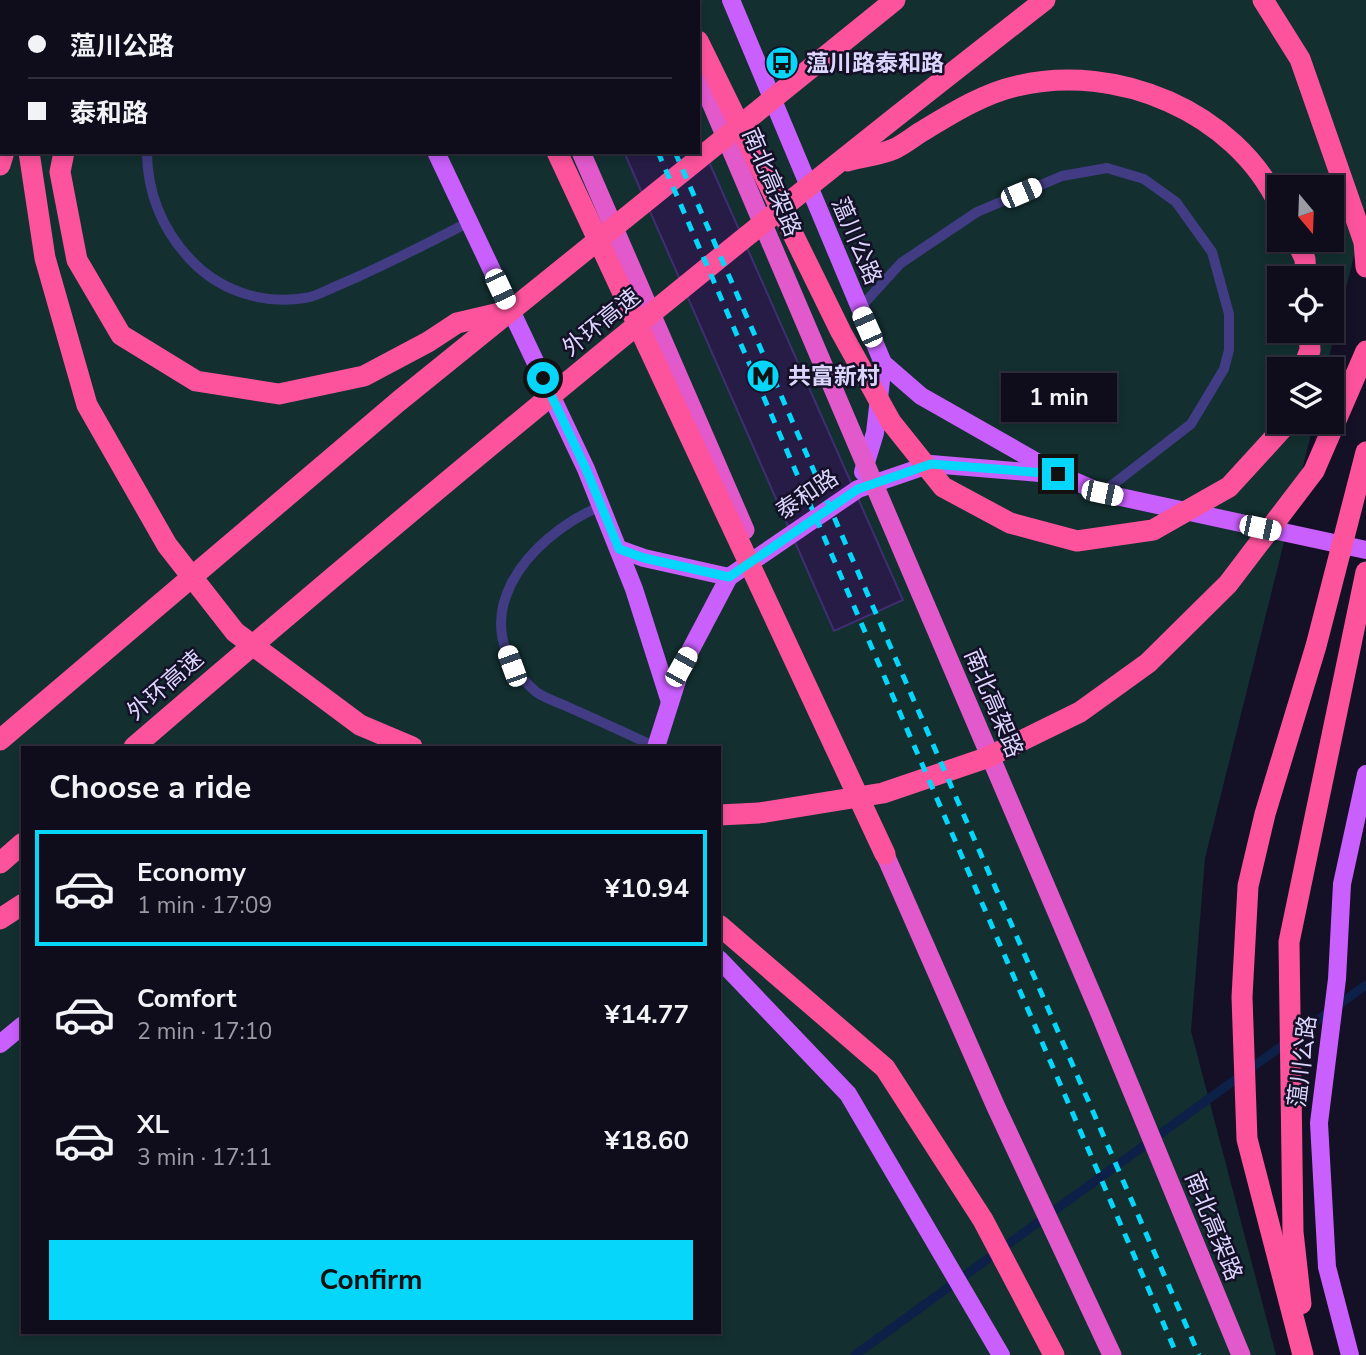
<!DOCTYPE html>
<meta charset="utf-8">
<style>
:root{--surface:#0f0c1c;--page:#181525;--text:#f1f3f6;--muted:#9b9ba3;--line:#2f2c3b;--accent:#05d6fa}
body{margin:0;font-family:"Nunito Sans","Noto Sans SC",sans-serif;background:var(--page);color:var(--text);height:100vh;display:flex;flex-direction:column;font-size:26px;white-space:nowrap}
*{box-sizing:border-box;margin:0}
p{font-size:23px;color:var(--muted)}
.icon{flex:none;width:38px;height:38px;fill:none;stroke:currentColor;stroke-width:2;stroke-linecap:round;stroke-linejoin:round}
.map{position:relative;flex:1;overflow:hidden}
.details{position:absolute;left:21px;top:746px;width:700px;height:588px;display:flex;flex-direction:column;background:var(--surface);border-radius:0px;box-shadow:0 4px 10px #0003,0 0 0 2px var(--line)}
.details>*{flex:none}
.banner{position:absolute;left:0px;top:0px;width:700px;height:154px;box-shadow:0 4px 10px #0003,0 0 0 2px var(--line);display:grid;align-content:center;height:154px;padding:0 28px;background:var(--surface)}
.needle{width:46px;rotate:161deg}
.controls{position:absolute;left:1267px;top:175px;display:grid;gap:14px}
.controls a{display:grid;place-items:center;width:77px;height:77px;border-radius:0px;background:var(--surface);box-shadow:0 4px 10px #0003,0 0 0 2px var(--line);font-size:35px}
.end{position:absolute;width:32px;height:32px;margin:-16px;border:9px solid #05d6fa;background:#111;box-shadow:0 0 0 4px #111}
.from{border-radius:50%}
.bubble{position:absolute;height:49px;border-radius:0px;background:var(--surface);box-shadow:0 4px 10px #0003,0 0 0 2px var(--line);font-size:23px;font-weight:700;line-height:49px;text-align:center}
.car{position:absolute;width:21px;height:42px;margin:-21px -10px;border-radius:9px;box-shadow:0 0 5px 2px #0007;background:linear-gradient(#fff 24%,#345 0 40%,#fff 0 76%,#345 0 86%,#fff 0)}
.banner b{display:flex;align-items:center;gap:24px;height:66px;font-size:26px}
.banner b+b{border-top:2px solid var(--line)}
.banner i{width:18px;height:18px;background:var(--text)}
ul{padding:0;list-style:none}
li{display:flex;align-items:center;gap:21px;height:116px;margin:0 14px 10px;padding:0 14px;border:4px solid transparent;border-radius:0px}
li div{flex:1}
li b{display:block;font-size:26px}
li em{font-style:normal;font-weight:700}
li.active{border-color:var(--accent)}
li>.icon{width:63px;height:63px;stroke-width:1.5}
h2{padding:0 28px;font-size:32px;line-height:84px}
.cta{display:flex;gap:14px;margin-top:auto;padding:14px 28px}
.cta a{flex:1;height:80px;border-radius:0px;background:var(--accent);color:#111;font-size:28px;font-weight:700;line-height:80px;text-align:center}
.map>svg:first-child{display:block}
.green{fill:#132f30;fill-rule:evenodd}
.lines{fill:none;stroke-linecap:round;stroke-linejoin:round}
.stream{stroke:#0d2047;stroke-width:9}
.building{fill:#271c46;stroke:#3f2e72;stroke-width:2}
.service{stroke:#423c84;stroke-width:10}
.primary{stroke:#c95ffc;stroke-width:18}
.trunk{stroke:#e259cc;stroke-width:19}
.motorway{stroke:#fc539c;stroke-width:21}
.rail{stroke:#05d6fa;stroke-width:5;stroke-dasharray:10 9;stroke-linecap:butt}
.route{stroke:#05d6fa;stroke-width:9}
.labels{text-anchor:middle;stroke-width:5;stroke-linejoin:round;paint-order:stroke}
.poi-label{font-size:23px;font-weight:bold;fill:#dcd5fe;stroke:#141026;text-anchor:start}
.street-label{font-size:23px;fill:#dcd5fe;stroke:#141026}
</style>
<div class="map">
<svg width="1366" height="1355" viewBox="0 0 1366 1355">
<rect width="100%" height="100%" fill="#141026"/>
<!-- green -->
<path class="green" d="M0,0H1366V207L1326,369H1279V422H1314L1205,858L1191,1031L1276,1355H0ZM2,2H698V152H2ZM1279,187H1332V240H1279ZM1279,278H1332V331H1279ZM23,747H719V1332H23Z"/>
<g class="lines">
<!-- stream -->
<path class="stream" d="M855,1355L1366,985"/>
</g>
<!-- building -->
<g class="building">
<path d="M556,0H638L639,2H557Z"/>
<path d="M698,137L903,600L834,631L624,152H698Z"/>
</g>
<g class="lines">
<!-- service -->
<g class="service">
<path d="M147,152C147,192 162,229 189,258C218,290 261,305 305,298C316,297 329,289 339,285C384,266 426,244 469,222"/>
<path d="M859,309L901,263L977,212L1062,176L1107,168L1144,179L1176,202L1212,252L1229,314V350L1224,369L1191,424L1102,493"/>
<path d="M601,506C526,538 458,621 535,691C543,698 558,702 568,707C598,720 627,734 656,747"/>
</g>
<!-- primary -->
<g class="primary">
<path d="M288,0L291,2"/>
<path d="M731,0L883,363L921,396L1058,474L1102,493L1366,550"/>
<path d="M309,2L319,0"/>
<path d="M431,2V0"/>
<path d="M436,152L586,469L634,589L670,702"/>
<path d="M863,472L875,433L883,363"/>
<path d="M619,549L644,558L729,577"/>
<path d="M656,747L681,668L729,577L858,489L931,464L1051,474"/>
<path d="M719,959L848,1094L1001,1355"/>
<path d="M0,1044L23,1025"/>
<path d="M1350,1355L1327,1267L1319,1123L1337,979L1342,884L1366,774"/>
</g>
<!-- trunk -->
<g class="trunk">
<path d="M515,0L516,2"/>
<path d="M666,0V2"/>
<path d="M698,72L1099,1011L1241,1355"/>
<path d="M581,152L745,530"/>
<path d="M879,841L996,1107L1112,1355"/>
</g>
<!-- motorway -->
<g class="motorway">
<path d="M457,0L460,2"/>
<path d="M678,0L679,2"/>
<path d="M1263,0L1300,59L1364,242L1366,267"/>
<path d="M38,2V0"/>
<path d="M69,2L70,0"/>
<path d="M130,2L131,0"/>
<path d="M698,41L841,332L891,422L943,487L1010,523L1077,541L1153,530L1229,487L1282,429L1284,422"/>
<path d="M29,152L45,258L87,405L167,545L235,632L360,725L412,747"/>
<path d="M64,152L60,172L77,260L121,335L196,381L279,394L364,376L428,342L457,323L504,312"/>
<path d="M557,152L885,854"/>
<path d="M847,161C862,157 880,155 894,149C905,144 915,135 926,129C954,112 985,93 1017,86C1117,62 1235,112 1279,205"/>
<path d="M0,165L4,152"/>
<path d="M1296,240L1305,259L1306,278"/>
<path d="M1303,369L1310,350L1309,331"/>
<path d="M0,740L399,401L895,0"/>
<path d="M134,747C431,491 735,241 1045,0"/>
<path d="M719,815L759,813L883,793L986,758L1080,712L1148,663L1228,584L1314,471L1366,351"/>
<path d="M0,863L23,843"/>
<path d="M0,919L23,904"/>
<path d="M719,925L885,1068L983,1220L1054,1355"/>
<path d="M1301,1304L1293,1232L1289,942L1366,572"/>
<path d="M1303,1355L1247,1139L1242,997L1248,886L1265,814L1316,646L1366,452"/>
</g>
<!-- rail -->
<g class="rail">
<path d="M592,0V2"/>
<path d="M609,0L610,2"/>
<path d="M658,152L1177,1355"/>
<path d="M675,152L1199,1355"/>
</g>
</g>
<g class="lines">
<!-- route -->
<path class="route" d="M543,378L586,469L619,549L644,558L729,577L858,489L931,464L1058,474"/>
</g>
<!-- icons -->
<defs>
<symbol id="bus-disc" viewBox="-11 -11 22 22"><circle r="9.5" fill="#05d6fa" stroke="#141026"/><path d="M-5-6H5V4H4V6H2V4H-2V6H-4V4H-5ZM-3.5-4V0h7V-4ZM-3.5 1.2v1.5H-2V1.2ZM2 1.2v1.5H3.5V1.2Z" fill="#111"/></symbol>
<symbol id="metro-disc" viewBox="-11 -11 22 22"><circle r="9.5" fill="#05d6fa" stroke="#141026"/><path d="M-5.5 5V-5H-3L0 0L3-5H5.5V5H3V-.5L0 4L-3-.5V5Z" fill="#111"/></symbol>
</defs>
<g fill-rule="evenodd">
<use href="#bus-disc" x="763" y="44" width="38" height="38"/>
<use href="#metro-disc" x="744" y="357" width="38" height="38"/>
</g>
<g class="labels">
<!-- poi labels -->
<g class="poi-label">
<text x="806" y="71">蕰川路泰和路</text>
<text x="788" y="384">共富新村</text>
</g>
<!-- street labels -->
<g class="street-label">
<text transform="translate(772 182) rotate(67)" y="8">南北高架路</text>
<text transform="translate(857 241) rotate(67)" y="8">蕰川公路</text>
<text transform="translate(601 322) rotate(-39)" y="8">外环高速</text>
<text transform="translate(807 494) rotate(-34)" y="8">泰和路</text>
<text transform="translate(165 685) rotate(-41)" y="8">外环高速</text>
<text transform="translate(994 703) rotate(67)" y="8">南北高架路</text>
<text transform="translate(1302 1061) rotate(-83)" y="8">蕰川公路</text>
<text transform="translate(1214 1226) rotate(68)" y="8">南北高架路</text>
</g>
</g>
</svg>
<div class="controls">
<a><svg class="needle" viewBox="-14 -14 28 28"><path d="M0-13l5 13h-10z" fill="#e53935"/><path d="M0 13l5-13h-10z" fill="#9b9ba3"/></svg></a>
<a><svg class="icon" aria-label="locate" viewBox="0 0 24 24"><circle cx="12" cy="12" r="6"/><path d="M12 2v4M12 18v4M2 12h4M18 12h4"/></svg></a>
<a><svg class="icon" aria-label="layers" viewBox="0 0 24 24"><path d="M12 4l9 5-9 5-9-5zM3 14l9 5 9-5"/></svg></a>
</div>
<i class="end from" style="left:543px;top:378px"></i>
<i class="end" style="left:1058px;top:474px"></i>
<div class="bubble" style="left:1001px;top:373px;width:116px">1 min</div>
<i class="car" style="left:1021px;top:193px;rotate:67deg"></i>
<i class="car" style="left:500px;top:289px;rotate:155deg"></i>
<i class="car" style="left:867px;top:327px;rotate:336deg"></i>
<i class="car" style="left:1102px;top:493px;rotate:102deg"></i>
<i class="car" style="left:1260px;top:528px;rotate:102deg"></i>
<i class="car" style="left:512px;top:666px;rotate:340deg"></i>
<i class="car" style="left:681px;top:667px;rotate:29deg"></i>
<div class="banner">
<b><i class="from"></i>蕰川公路</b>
<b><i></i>泰和路</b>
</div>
<section class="details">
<h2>Choose a ride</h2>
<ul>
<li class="active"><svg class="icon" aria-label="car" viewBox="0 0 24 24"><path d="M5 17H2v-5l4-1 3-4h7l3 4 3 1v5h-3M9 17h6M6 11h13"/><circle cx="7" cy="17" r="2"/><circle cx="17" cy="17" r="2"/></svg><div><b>Economy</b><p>1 min · 17:09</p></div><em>¥10.94</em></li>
<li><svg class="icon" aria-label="car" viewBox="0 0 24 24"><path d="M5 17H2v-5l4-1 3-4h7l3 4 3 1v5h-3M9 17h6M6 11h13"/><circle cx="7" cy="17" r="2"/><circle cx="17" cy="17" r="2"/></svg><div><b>Comfort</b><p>2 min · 17:10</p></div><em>¥14.77</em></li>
<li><svg class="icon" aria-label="car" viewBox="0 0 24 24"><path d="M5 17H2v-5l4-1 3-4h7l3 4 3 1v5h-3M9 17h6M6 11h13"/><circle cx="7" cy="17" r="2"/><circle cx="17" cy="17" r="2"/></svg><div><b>XL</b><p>3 min · 17:11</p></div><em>¥18.60</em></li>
</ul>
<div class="cta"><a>Confirm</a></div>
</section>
</div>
